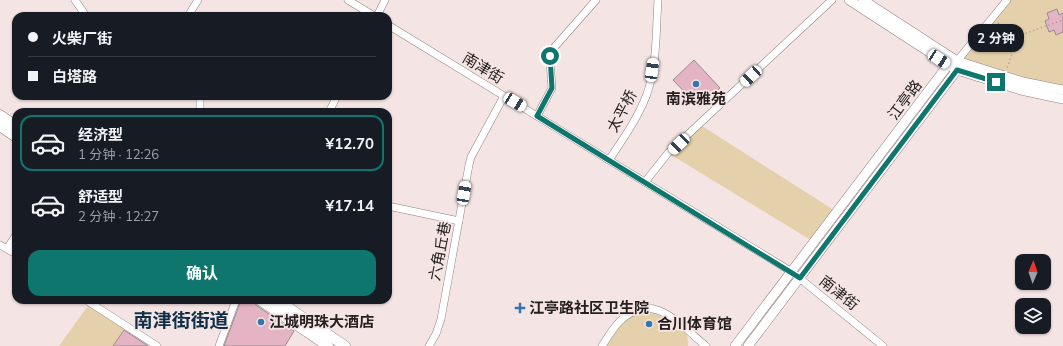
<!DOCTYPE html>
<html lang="zh">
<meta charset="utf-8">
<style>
:root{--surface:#171b24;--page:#20242c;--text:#f1f3f6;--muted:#9ea1a6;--line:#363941;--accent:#0f766e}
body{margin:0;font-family:Mulish,"Noto Sans SC",sans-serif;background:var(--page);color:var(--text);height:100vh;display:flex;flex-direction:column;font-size:15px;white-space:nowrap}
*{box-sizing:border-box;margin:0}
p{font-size:13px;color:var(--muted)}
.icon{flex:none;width:22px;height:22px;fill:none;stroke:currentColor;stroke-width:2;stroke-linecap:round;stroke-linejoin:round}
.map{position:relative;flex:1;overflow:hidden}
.details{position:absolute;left:12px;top:108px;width:380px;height:196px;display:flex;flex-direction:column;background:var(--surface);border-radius:12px;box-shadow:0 1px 3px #0004}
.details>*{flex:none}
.top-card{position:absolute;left:12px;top:12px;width:380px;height:88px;border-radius:12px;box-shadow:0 1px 3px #0004;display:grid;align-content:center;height:88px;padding:0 16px;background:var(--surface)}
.needle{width:26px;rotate:2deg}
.tools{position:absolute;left:1015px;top:254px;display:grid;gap:8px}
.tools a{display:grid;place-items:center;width:36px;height:36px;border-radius:8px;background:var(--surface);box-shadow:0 1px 3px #0004;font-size:20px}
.end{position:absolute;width:18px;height:18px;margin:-9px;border:5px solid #0f766e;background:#fff;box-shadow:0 0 0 2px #fff}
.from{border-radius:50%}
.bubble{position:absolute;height:28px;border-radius:12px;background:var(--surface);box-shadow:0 1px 3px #0004;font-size:13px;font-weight:700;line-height:28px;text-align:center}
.car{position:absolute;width:12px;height:24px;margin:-12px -6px;border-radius:5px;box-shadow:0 0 3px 1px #0007;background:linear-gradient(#fff 24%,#345 0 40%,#fff 0 76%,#345 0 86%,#fff 0)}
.top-card b{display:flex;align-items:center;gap:14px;height:38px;font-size:15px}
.top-card b+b{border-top:1px solid var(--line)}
.top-card i{width:10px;height:10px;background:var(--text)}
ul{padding:7px 0 0;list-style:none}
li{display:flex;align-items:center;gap:12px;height:56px;margin:0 8px 6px;padding:0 8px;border:2px solid transparent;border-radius:12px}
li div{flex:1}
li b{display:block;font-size:15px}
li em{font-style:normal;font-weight:700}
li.selected{border-color:var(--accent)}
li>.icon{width:36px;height:36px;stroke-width:1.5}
.primary-button{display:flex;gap:8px;margin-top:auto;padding:8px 16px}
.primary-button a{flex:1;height:46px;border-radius:12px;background:var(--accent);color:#fff;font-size:16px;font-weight:700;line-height:46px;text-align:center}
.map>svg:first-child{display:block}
.green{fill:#e5d0ac}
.building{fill:#e4b4c4;stroke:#988b8f}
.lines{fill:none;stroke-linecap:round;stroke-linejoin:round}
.minor-casing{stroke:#908280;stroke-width:8}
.tertiary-casing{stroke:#908280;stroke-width:10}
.secondary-casing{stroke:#908280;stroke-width:11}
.path{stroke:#a39897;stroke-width:1.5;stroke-dasharray:1 3;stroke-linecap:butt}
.minor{stroke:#fff;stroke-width:7}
.tertiary{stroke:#fff;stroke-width:9}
.secondary{stroke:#fff;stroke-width:10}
.route{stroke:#0f766e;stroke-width:5}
.poi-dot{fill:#3276ac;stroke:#f4e5e4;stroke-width:1.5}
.labels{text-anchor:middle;stroke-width:3.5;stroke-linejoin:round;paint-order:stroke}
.street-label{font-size:15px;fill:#262120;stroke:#f4e5e4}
.poi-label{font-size:15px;font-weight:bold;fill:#262120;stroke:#f4e5e4;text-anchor:start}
.district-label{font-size:19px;font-weight:bold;fill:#0e2f48;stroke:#f4e5e4}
</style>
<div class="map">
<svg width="1063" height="346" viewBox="0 0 1063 346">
<rect width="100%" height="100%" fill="#f4e5e4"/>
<!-- green -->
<g class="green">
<path d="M1006,0H1063V90L957,61Z"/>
<path d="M699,124L837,212L814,242L668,153Z"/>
<path d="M90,303L126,326L113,346H59Z"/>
<path d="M632,310H662L687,330L688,346H602Z"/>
</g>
<!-- building -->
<g class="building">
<path d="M1057,9L1059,15L1063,13V32L1056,35L1054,30L1049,32L1045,21L1049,19L1047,13Z"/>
<path d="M694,60L720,88L699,107L673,80Z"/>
<path d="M241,300H254L256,305L294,331L285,346H224Z"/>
<path d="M124,330L148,346H113Z"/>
</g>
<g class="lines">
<defs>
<g id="minor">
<path d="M75,0L86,16"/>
<path d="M348,0L374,16"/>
<path d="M188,16L198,0"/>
<path d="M377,16L385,0"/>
<path d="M388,25L792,272L883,346"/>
<path d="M957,61L1007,0"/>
<path d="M200,112V96"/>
<path d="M329,112L337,96"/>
<path d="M537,116L552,88L550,61L552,50L596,0"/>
<path d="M609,160C623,139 638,118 647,94C657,65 656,30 658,0"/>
<path d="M645,182L668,153L832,0"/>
<path d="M388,206L459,221"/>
<path d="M0,245L16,254"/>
<path d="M7,249L16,235"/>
<path d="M86,300L157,346"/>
<path d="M219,346L236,300"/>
<path d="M429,346L436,334L441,319L469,165L471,157L504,96"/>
<path d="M602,346C607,338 613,328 620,321C653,289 680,325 706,346"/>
</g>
<g id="tertiary">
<path d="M849,0L957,70L1021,90L1063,99"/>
<path d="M863,0L957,61L1023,82L1063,90"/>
<path d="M735,346L948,65L957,61"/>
<path d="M748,346L957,70V61"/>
</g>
<g id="secondary">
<path d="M0,115L16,126"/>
<path d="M0,126L16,137"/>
<path d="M260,300L328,346"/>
<path d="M277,300L345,346"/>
</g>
</defs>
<!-- minor casing -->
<use href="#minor" class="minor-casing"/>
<!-- tertiary casing -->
<use href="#tertiary" class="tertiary-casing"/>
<!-- secondary casing -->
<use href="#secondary" class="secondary-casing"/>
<!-- path -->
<g class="path">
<path d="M998,23L1002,26L1012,54L1007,68"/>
<path d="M1007,40L1063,20"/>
</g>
<!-- minor -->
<use href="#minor" class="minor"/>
<!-- tertiary -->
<use href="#tertiary" class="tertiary"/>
<!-- secondary -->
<use href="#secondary" class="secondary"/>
</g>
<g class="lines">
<!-- route -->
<path class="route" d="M550,56L552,88L537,116L800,278L957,70L996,82"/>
</g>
<!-- markers -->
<g class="poi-dot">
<circle cx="696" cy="84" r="4"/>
<path d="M518 302h4v4h4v4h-4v4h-4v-4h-4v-4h4z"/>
<circle cx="261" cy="322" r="4"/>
<circle cx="649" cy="324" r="4"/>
</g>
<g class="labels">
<!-- street labels -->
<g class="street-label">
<text transform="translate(483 68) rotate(31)" y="5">南津街</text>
<text transform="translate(905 100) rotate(-53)" y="5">江亭路</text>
<text transform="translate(622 111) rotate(-62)" y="5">太平桥</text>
<text transform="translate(440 251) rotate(-79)" y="5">六角丘巷</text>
<text transform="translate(839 293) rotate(39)" y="5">南津街</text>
</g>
<!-- poi labels -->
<g class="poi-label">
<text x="696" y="104" text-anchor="middle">南滨雅苑</text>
<text x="529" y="313">江亭路社区卫生院</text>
<text x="269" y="327">江城明珠大酒店</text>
<text x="657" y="329">合川体育馆</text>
</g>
<!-- district labels -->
<g class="district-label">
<text x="181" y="327">南津街街道</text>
</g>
</g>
</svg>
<div class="tools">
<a><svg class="needle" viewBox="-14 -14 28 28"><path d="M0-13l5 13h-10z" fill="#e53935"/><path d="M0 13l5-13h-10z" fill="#9ea1a6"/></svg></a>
<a><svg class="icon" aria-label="layers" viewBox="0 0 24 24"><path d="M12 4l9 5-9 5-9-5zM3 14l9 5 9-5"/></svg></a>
</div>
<i class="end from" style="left:550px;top:56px"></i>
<i class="end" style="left:996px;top:82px"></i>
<div class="bubble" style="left:968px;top:24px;width:56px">2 分钟</div>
<i class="car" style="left:939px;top:59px;rotate:123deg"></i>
<i class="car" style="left:652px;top:70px;rotate:8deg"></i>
<i class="car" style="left:751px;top:76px;rotate:227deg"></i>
<i class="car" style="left:515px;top:102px;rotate:121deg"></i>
<i class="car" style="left:679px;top:144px;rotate:226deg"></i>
<i class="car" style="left:464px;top:193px;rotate:10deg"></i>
<div class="top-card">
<b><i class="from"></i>火柴厂街</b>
<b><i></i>白塔路</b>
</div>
<section class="details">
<ul>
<li class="selected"><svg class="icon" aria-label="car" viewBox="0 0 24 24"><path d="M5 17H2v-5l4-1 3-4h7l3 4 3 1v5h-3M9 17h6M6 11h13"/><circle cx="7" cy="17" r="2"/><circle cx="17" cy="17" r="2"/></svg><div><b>经济型</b><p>1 分钟 · 12:26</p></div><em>¥12.70</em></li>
<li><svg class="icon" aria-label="car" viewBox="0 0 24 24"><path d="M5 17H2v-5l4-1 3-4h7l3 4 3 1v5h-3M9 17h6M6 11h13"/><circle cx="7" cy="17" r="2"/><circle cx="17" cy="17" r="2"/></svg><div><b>舒适型</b><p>2 分钟 · 12:27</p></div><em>¥17.14</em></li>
</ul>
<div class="primary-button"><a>确认</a></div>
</section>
</div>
